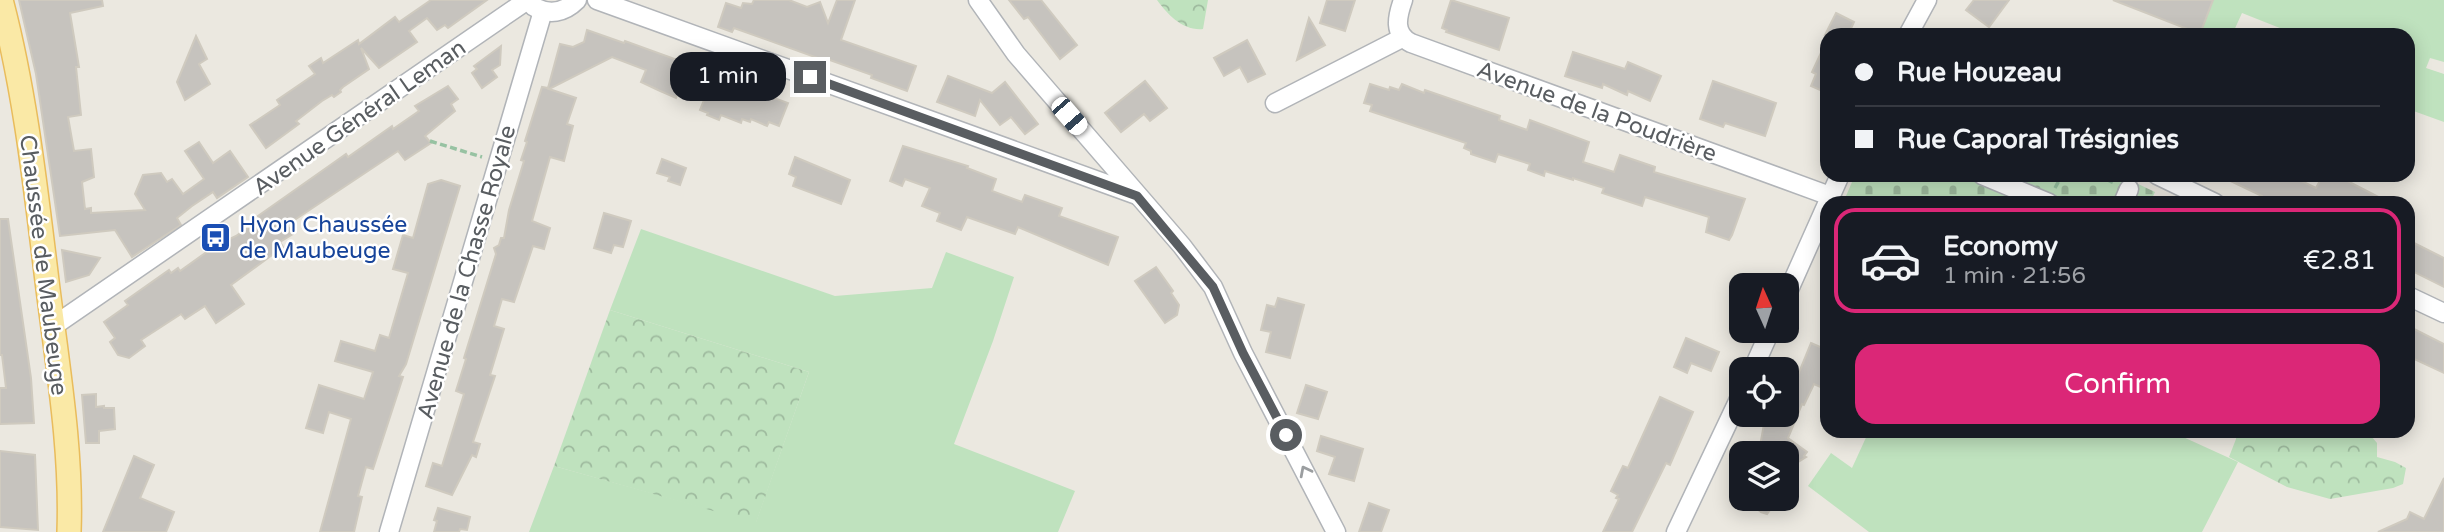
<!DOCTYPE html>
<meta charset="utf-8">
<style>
:root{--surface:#171b24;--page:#242831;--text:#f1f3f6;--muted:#9ea1a6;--line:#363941;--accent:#db2777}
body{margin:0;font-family:"Varela Round",sans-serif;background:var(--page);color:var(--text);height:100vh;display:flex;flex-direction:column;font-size:26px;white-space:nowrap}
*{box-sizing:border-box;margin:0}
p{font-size:23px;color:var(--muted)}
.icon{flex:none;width:38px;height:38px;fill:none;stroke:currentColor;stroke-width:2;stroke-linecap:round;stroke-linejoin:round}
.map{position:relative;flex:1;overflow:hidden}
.drawer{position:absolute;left:1820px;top:196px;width:595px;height:242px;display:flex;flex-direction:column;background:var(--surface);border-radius:21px;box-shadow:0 4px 18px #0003}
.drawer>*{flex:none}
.hud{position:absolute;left:1820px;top:28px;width:595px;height:154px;border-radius:21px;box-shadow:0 4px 18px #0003;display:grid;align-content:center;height:154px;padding:0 35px;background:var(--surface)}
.needle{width:46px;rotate:357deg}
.buttons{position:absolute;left:1729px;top:273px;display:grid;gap:14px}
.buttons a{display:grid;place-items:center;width:70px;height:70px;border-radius:14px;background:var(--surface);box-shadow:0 4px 18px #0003;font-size:35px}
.end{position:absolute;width:32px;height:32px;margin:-16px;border:9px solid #595d61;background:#fff;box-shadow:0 0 0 4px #fff}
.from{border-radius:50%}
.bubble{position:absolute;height:49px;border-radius:21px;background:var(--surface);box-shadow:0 4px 18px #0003;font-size:23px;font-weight:600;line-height:49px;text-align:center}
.car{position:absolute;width:21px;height:42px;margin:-21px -10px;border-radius:9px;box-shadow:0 0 5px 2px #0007;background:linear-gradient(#fff 24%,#345 0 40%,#fff 0 76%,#345 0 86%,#fff 0)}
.hud b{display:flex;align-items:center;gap:24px;height:66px;font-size:26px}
.hud b+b{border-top:2px solid var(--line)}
.hud i{width:18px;height:18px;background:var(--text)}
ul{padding:12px 0 0;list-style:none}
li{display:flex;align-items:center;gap:21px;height:105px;margin:0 14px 10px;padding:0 21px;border:4px solid transparent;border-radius:21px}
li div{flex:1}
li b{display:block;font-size:26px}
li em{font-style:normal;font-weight:600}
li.on{border-color:var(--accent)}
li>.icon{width:63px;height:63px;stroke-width:1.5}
.primary-button{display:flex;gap:14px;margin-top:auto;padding:14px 35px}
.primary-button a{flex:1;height:80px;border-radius:21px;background:var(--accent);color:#fff;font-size:28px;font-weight:600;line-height:80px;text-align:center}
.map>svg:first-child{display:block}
.green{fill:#bfe2be}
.forest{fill:url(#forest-crowns)}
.cemetery{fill:url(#cemetery-stones)}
.building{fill:#c6c3be;stroke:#cfcabf;stroke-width:2}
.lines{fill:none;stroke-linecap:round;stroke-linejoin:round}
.minor-casing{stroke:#b1b4b8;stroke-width:21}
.major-casing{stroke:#e9bc5c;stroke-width:26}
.path{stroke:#97c2a2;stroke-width:3.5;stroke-dasharray:7 3.5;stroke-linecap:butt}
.minor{stroke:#fff;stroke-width:18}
.major{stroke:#fae9a6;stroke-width:23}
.oneway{stroke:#9b9ea0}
.route{stroke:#595d61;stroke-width:9}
.labels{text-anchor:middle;stroke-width:5;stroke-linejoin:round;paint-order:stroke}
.street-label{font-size:23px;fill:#595d61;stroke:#fff}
.transit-label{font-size:23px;fill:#164399;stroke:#fff;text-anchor:start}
</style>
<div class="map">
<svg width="2444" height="532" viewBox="0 0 2444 532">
<defs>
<pattern id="forest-crowns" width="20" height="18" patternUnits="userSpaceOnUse" patternTransform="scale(1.75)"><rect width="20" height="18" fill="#bfe2be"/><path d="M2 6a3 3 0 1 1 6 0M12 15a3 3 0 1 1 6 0" fill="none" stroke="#9eba9e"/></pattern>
<pattern id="cemetery-stones" width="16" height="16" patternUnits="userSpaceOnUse" patternTransform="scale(1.75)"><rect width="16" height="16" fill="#bfe2be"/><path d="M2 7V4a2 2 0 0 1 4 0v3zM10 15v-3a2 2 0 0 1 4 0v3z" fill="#9eba9e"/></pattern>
</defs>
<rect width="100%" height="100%" fill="#ebe8e0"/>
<!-- green -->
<g class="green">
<path d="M2114,0H2444V62L2430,58L2426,68L2444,74V122L2408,109V35H2290V32L2242,13L2232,35H2204Z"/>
<path d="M641,229L835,296L932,288L946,252L1014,277L993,341L954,444L1075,491L1058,532H529L554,466L756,522L809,372L610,310Z"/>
<path d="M1869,431H2170L2238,462L2202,532H1869L1808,486L1831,453L1852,468Z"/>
</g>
<!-- forest -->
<g class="forest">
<path d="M1157,0H1208L1203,29C1183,31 1168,15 1157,0Z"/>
<path d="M610,310L809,372L756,523L554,466Z"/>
<path d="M2236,431H2367L2377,443V457L2395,462L2406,468L2403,484L2393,488L2330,499L2287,487L2229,457L2236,439Z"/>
</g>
<!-- cemetery -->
<path class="cemetery" d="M1855,175H2119L2155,192L2150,203H1843Z"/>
<!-- building -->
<g class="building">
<path d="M19,0H102L103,6L70,13L79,67H76L81,115L68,117L74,151L91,149L94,177L82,182L85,209L91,208V213L145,210L135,194L143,175L161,173L167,182L172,179L183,194L204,179L185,151L199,142L213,163L230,151L248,177L217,198L213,192L192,206L177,218L181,225L132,257L115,230L60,236L36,74Z"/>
<path d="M431,0H487L448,28L445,25L437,30L427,18L409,31L417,42L379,68L361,48L369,69L343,87L340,90L341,92L334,97L332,95L322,101L296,121L299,124L266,148L250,125L280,105L277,100L315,74L309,66L321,58L323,63L358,40L359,44L395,17L399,22Z"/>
<path d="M754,0H789L807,7L820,2L828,23L837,0H855L841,40L916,66L907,91L871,78L872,75L827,59L826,61L734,28L732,32L718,27L726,3L741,8L743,3L752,4Z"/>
<path d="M1009,0H1041L1077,45L1060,59L1028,17L1024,19Z"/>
<path d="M1327,0H1355L1345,31L1320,23Z"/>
<path d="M1451,0L1509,18L1499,50L1446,32L1447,30L1442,28Z"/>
<path d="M1974,0H2009L1989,27L1966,10Z"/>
<path d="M2113,0H2213L2200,34Z"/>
<path d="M1836,13L1854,22L1848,35H1825Z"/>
<path d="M1309,18L1325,45L1297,60Z"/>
<path d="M587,30L624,43L625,41L680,61L681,58L759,88L758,92L788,103L779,126L769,122L767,126L751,119L750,122L742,119L741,123L721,115L719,120L707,115L708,113L700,110L704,100L679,90L676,98L658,90L641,82L646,70L612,57L549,89L576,98L567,124L573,126L564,161L550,157L532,221L550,228L544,249L533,246L514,302L502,299L494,326L504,329L490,375L495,376L473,442L480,444L476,457L472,455L452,495L426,486L433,463L442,466L464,394L456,391L466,359L464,358L496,254L494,248L499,245L501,238H504L509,210L524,161L521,160L527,142L525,141L542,87L548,88L560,44L573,47L584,42Z"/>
<path d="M196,36L207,59L199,64L210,84L185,100L177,82Z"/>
<path d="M1247,40L1265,74L1248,82L1240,67L1224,76L1214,58Z"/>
<path d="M1827,40V93L1811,86L1816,74L1812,72Z"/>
<path d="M501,46L500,65L492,70L497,77L482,88L472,73L477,69L474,66Z"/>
<path d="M1573,52L1625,69L1628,62L1661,76L1650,101L1628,91L1627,95L1603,84L1602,88L1565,76Z"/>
<path d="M948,76L992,93L1005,82L1038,124L1025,134L1011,117L1000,125L980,100L975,116L937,102Z"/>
<path d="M1145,81L1167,108L1150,121L1144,114L1121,132L1105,113Z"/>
<path d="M1713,81L1776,103L1765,136L1725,123L1723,127L1700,119Z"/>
<path d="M1370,84L1389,90L1390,87L1399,90L1402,84L1424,93L1425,90L1500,116L1499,120L1527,130L1530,120L1554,129L1589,142L1583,162L1614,172L1620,155L1655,167L1654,172L1745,199L1732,235L1729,240L1706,232L1709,217L1645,197L1642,206L1602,193L1604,188L1573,178V180L1545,171L1544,176L1528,170L1530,164L1498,154L1495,162L1471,154V151L1464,148L1466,143L1370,111L1372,105L1364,103Z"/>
<path d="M448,86L458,99L451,104L455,111L425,136L431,143L405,160L398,151L287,225L293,234L280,242L283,247L231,285L244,304L216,323L205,306L185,319L181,314L141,340L145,346L129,358L118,355L110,342L115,338L104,322L128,305L125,301L169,270L171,273L178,268L180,271L215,246L236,236L260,219L258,216L336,161L346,154L348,157L392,126L393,129L419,111L415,106Z"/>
<path d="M903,146L968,166L967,168L996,179L992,191L1022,202L1025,195L1062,208L1059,216L1118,237L1108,265L1018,227L1015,234L967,217L961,230L937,221L940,213L922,206L930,188L905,179L902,186L890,181Z"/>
<path d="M795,157L850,180L841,204L793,186L796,177L789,174Z"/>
<path d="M662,159L686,168L680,185L668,181L670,177L657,173Z"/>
<path d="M2218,175H2289L2316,188L2323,175H2336L2390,203H2269L2261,199L2262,196Z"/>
<path d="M441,180L460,186L406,364L399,376L403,377L373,469L366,467L358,496L362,497L354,532H320L351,419L329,412L323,433L306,428L319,385L364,399L373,372L335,361L341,341L375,351L380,335L389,338L408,273L393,269L403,235L413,238L428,184Z"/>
<path d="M604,213L631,221L623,247L614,245L611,253L594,248Z"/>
<path d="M0,219H8L31,378L34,423L0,424V388H6L2,355H0Z"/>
<path d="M2408,240L2444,258V287L2408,269Z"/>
<path d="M62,250L100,258L89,275L66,282Z"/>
<path d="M1156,267L1173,291L1171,293L1179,305L1177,315L1165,323L1135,281Z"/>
<path d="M1278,298L1304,305L1290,358L1266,352L1271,332L1261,330L1267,305L1275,307Z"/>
<path d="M2408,326L2444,344V373L2408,356Z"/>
<path d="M1686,338L1719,352L1711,371L1691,363L1687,373L1674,367Z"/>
<path d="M1811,343L1827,350V390L1814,384L1804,405L1802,404L1788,438L1807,452L1804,456L1806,457L1790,467L1787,462V453H1781L1776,444L1760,446L1764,424L1760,416L1765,420L1766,415H1787V391L1791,392Z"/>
<path d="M1306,385L1327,392L1318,419L1297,413Z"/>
<path d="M96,394V407L104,406V408H114L115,429L99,431V443H86L82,395Z"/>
<path d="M1660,397L1693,412L1670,465L1666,463L1632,532H1603L1619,499L1616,498L1618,495L1611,491L1623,466L1628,468Z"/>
<path d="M1321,436L1363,449L1354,481L1329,474L1335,457L1317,451Z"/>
<path d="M0,451L35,455L38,530L0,527Z"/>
<path d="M134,456L154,465L140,498L174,512L166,532H103Z"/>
<path d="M2444,478V532H2378L2407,519L2410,512L2424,519Z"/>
<path d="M1745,499H1778L1767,514L1761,512Z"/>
<path d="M1369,503L1389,510L1381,532H1359Z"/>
<path d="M438,508L470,517L467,530L460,529L459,532H434L437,521L434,520Z"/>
</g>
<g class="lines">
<defs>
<g id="minor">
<path d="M597,0L1137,195"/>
<path d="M978,0L1016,54L1182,246L1213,287L1243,353L1336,532"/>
<path d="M1403,0C1397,17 1393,34 1411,43L1830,196"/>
<path d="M533,6C549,16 564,13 577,0"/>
<path d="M1908,35L1927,0"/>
<path d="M1275,103L1402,38"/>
<path d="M1982,175L2049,203"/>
<path d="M2157,175L2215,203"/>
<path d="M2123,203L2129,189"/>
<path d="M1787,294L1840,175"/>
<path d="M2408,296L2444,313"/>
<path d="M52,327L526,1"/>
<path d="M1753,369L1770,331"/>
<path d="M389,532L543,11"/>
<path d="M1676,532L1741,395"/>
</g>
<path id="major" d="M1,0C26,95 36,192 48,289C58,369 72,451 69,532"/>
</defs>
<!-- minor casing -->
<use href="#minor" class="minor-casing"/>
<!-- major casing -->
<use href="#major" class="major-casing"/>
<!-- path -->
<g class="path">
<path d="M430,141L482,157"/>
<path d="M2097,175L2114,183"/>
<path d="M2055,188L2062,175"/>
</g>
<!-- minor -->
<use href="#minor" class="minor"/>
<!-- major -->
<use href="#major" class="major"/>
</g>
<!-- one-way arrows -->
<defs><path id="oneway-chevron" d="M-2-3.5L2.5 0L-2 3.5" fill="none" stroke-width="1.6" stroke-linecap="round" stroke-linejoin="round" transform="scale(1.75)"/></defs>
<use class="oneway" href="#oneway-chevron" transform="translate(1305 471) rotate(-117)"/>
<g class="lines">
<!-- route -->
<path class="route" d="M810,77L1137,196L1213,287L1243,353L1286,435"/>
</g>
<!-- icons -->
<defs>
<symbol id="bus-square" viewBox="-11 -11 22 22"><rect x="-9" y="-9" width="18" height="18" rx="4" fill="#1a4fb4" stroke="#fff"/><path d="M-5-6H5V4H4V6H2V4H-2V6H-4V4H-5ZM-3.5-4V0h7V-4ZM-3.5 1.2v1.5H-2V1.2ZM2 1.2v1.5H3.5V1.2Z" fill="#fff"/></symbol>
</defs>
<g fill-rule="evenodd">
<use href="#bus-square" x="198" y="220" width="35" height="35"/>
</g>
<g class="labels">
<!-- street labels -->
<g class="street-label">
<text transform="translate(1597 111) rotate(20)" y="8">Avenue de la Poudrière</text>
<text transform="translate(359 117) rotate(-35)" y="8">Avenue Général Leman</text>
<text transform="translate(44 265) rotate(83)" y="8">Chaussée de Maubeuge</text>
<text transform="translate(466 272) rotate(-74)" y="8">Avenue de la Chasse Royale</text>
</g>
<!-- transit labels -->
<g class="transit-label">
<text x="239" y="232">Hyon Chaussée<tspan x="239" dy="26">de Maubeuge</tspan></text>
</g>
</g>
</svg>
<div class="buttons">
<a><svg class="needle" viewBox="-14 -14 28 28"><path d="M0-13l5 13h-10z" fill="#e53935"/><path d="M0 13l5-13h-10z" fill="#9ea1a6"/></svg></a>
<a><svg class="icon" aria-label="locate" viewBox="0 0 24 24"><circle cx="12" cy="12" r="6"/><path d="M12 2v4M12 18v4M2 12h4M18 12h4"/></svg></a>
<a><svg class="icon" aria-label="layers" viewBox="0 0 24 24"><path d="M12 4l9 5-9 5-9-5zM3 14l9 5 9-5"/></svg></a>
</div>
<i class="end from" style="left:1286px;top:435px"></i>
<i class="end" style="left:810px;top:77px"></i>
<div class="bubble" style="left:670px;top:52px;width:116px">1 min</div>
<i class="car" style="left:1069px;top:116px;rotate:139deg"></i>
<div class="hud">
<b><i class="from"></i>Rue Houzeau</b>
<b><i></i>Rue Caporal Trésignies</b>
</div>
<section class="drawer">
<ul>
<li class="on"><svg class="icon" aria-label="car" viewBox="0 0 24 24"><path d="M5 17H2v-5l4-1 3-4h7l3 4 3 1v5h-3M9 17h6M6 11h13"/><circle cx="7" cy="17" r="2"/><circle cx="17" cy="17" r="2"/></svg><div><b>Economy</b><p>1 min · 21:56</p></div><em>€2.81</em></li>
</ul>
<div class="primary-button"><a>Confirm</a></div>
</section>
</div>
